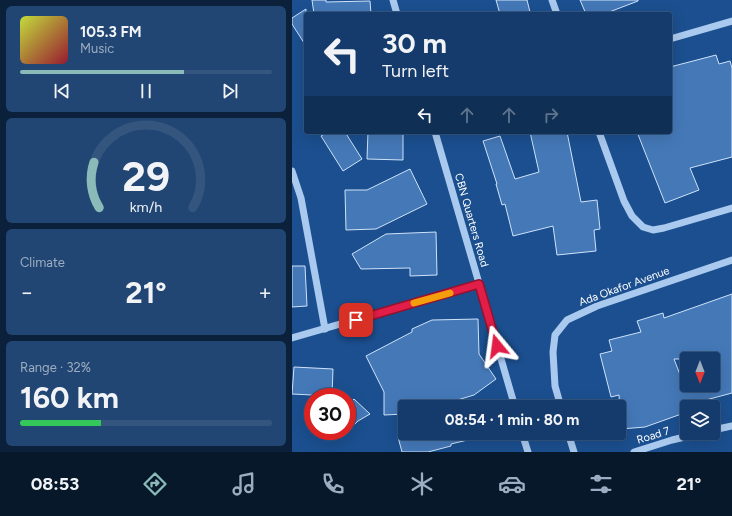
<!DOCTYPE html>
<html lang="en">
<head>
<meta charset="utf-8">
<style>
  :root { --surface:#143b6b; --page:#214673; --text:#f1f3f6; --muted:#9dadc1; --line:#33557e; --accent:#8bbbb9 }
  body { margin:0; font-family:Figtree,sans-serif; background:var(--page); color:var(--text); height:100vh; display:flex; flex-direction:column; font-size:15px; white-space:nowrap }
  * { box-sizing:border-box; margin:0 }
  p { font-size:13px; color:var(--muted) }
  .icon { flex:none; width:22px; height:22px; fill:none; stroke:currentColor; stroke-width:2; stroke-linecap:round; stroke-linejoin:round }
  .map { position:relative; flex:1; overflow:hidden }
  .drawer { display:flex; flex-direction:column; gap:6px; padding:6px; background:#0b203b; width:292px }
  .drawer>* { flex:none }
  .hud { position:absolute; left:12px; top:12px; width:368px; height:122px; border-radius:4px; box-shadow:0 4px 16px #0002,0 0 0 1px var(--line); background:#143b6b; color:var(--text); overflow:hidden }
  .needle { width:26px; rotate:180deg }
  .buttons { position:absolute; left:388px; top:352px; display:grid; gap:8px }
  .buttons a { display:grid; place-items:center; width:40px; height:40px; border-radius:4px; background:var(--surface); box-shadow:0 4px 16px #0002,0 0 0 1px var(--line); font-size:20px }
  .speed { position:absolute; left:12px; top:388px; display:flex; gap:8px; font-size:20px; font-weight:700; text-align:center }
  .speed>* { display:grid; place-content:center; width:52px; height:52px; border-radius:50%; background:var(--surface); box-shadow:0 4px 16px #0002,0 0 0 1px var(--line); line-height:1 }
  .speed .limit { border:6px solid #d22; background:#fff; color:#111 }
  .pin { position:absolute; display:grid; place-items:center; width:34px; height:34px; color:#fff; margin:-17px; border-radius:8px; box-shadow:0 2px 6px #0006 }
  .me { position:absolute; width:44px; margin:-22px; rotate:344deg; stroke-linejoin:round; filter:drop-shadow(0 0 3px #0008) }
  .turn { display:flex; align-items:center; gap:14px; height:84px; padding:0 12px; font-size:18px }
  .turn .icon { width:52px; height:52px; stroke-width:2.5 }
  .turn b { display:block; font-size:28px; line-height:34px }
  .lanes { display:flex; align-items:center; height:38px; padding:0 12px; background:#0003; justify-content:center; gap:20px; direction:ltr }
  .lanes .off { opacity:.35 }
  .big { font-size:30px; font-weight:700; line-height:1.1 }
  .drawer .tile { flex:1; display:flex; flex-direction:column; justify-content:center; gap:6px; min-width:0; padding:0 14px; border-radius:6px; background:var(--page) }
  .drawer .dial { align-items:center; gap:0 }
  .dial svg { height:104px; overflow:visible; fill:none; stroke:var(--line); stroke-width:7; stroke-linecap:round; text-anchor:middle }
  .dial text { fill:var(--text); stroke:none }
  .song { display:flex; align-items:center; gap:12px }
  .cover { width:48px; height:48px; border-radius:6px; background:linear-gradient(135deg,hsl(70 70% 55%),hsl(350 70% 35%)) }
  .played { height:4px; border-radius:2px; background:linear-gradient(90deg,var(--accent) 65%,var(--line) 65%) }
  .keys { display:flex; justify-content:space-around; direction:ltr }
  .heat { display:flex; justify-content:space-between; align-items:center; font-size:22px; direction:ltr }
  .charge { height:6px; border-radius:3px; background:linear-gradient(90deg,#34c759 32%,var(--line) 0) }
  .trip { position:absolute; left:106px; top:400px; width:228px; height:40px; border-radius:4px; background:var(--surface); box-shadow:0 4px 16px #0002,0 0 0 1px var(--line); font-weight:700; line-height:40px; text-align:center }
  .tabs { display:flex; height:64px; justify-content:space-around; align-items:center; background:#08182b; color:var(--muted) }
  .tabs .icon { width:28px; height:28px }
  .tabs .current { color:var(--accent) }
  .tabs b { font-size:18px; color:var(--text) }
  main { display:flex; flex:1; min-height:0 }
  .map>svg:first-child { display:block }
  .building { fill:#4478b7; stroke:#cfe3fa; fill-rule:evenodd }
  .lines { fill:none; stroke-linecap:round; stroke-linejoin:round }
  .minor { stroke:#a9c9ee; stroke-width:7 }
  .route-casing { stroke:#92132f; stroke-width:10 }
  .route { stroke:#e11d48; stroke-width:7 }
  .slow { stroke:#f59e0b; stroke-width:7 }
  .labels { text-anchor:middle; stroke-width:4; stroke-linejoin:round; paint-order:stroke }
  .street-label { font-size:11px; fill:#fff; stroke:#1b4f8f }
</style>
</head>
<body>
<main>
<section class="drawer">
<div class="tile">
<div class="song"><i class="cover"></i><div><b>105.3 FM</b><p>Music</p></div></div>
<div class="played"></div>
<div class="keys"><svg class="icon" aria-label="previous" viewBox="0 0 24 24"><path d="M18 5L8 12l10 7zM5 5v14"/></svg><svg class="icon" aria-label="pause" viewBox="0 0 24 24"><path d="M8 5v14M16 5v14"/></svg><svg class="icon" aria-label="next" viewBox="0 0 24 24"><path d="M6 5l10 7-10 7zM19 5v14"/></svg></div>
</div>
<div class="tile dial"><svg viewBox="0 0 100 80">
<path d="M14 69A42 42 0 1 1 86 69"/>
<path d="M14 69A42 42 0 0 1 10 34" stroke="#8bbbb9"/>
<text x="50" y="56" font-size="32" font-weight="700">29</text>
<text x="50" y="72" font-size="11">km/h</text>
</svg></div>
<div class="tile"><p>Climate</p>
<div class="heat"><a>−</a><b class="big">21°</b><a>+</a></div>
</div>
<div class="tile"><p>Range · 32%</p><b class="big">160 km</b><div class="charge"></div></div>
</section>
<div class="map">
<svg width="440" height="452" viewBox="0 0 440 452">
  <rect width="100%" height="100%" fill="#1b4f8f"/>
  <g class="building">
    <polygon points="20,0 34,0 34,2 78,1 79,14 22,14"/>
    <polygon points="204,0 235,0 238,12 231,14 208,14"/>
    <polygon points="288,0 346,0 346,1 312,14 294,14"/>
    <polygon points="14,9 14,46 0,24 0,18"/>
    <polygon points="424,55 427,64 438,61 440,68 440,157 398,168 407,190 373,203 345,132 378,132 378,67"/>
    <polygon points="36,132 53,132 70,159 51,171 29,136"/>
    <polygon points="76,132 111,132 111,160 75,159"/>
    <polygon points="238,132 275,132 289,202 305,200 308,229 302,230 304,251 265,255 261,226 221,236 213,204 210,205 204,184 205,184 191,141 208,136 223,179 247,172"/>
    <polygon points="118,169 135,204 84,229 54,230 53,190 75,190"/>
    <polygon points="144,232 145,275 118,276 118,268 69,269 60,254 94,234"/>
    <polygon points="0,266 13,266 15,306 0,307"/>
    <path d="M440,294v99l-41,11 1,3h-5v5l-42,15 -24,2 -2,-34 -8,2 -11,-43 12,-3 -3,-11 32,-8 -4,-11 26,-8 1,5zM382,359h39v26h-29z"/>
    <polygon points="186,319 187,354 204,379 182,395 142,407 113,407 113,414 92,415 92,392 74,356 120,332 120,329 140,320"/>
    <polygon points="2,367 41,369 40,396 0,394"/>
    <polygon points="62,399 78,414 66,421 62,425 61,424 55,427 55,406"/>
    <polygon points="119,433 183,433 184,438 159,444 159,446 136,452 110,452 106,437"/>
  </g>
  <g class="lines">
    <g class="minor">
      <polyline points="101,0 105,14"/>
      <polyline points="260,0 265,14"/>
      <polyline points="378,39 440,21"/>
      <polyline points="143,132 223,407"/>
      <polyline points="307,132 332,201 340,216 351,227 361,230 372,228 440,208"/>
      <polyline points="0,171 9,198 33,329"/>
      <polyline points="0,338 187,284"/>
      <polyline points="269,407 263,386 261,352 263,335 275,320 305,306 440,260"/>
      <polyline points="421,430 440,426"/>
      <polyline points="230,433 236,452"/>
      <polyline points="276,433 282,452"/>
      <polyline points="342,452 380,440 410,433"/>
    </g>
  </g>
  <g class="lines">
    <defs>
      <polyline id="route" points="64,320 187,284 205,346"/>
    </defs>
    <use href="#route" class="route-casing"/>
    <use href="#route" class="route"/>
    <polyline class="slow" points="122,303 158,293"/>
  </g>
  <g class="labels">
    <g class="street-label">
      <text transform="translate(180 220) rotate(74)" y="4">CBN Quarters Road</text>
      <text transform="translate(332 286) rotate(-20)" y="4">Ada Okafor Avenue</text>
      <text transform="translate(361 435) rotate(-17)" y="4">Road 7</text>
    </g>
  </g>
</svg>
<div class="buttons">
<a><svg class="needle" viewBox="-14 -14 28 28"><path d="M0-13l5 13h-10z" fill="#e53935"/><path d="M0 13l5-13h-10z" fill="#9dadc1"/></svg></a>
<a><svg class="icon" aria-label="layers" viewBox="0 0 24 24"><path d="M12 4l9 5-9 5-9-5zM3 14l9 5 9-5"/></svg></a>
</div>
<div class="speed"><div class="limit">30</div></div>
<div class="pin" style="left:64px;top:320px;background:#d93025"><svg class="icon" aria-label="arrive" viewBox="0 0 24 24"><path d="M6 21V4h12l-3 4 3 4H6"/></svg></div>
<svg class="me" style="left:205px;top:346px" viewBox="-20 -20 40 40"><path d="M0-17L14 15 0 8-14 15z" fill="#e11d48" stroke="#fff" stroke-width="4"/></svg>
<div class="trip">08:54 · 1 min · 80 m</div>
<div class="hud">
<div class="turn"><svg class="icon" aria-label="left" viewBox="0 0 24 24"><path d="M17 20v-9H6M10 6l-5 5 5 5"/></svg><div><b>30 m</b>Turn left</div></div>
<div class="lanes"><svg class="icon" aria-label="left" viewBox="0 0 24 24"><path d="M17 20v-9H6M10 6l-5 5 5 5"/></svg><svg class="icon off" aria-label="ahead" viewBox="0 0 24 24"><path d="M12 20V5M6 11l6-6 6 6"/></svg><svg class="icon off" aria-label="ahead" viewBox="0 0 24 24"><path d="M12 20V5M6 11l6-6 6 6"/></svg><svg class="icon off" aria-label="right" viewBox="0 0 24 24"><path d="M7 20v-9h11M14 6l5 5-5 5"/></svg></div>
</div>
</div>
</main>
<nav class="tabs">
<b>08:53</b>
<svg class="icon current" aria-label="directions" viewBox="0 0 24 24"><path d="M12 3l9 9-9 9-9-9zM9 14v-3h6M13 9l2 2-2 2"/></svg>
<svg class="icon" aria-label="music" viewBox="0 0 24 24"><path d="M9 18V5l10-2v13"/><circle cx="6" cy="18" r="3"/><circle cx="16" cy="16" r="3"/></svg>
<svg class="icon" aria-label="phone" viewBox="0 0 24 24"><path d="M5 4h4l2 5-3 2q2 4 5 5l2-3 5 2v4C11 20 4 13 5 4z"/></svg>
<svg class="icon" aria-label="climate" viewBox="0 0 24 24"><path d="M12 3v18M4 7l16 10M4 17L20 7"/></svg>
<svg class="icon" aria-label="car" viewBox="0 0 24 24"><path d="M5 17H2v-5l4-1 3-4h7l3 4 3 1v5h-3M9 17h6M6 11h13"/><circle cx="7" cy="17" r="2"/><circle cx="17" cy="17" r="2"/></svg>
<svg class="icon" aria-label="filters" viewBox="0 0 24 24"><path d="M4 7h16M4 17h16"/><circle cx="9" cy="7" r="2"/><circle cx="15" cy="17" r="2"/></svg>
<b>21°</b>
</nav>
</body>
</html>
